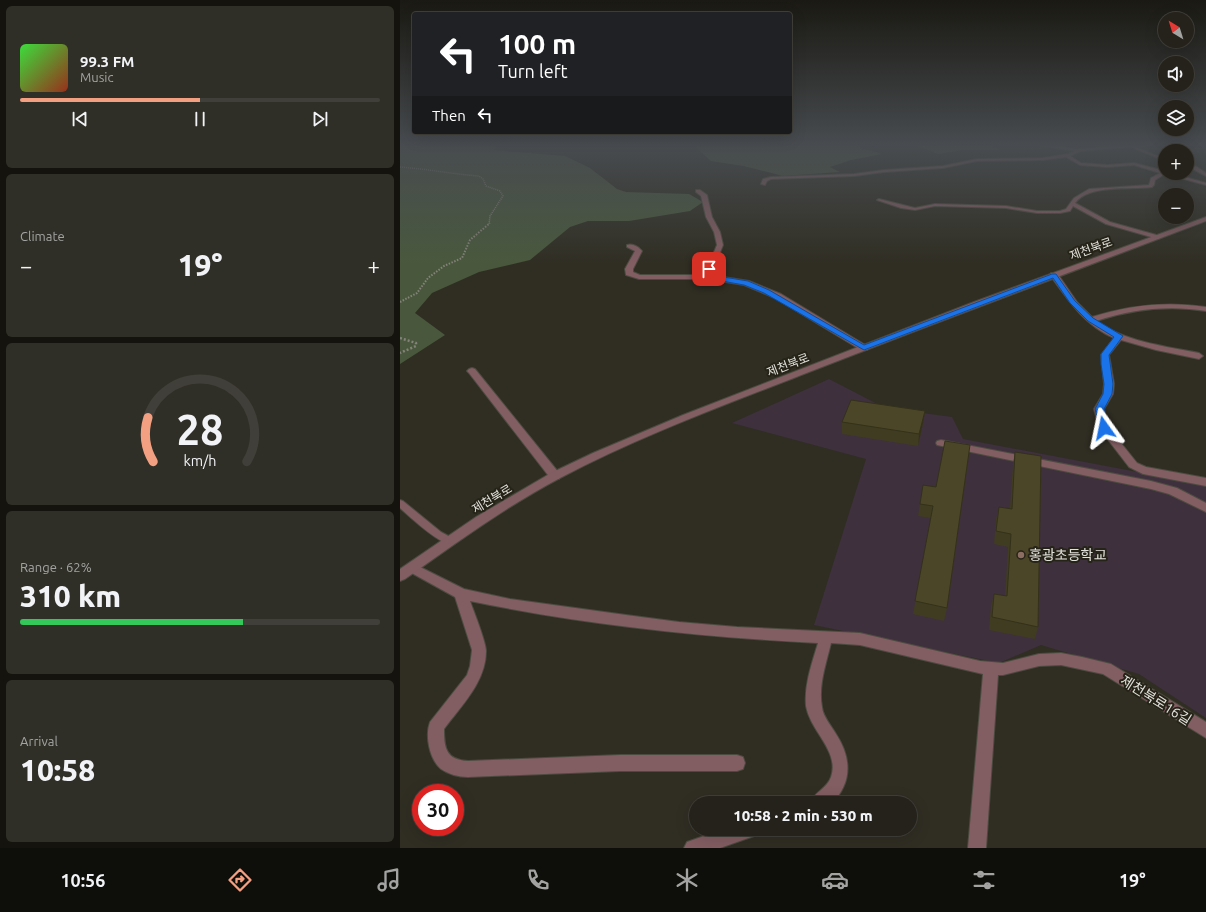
<!DOCTYPE html>
<html lang="en">
<head>
<meta charset="utf-8">
<style>
  :root { --surface:#24221a; --page:#302f27; --text:#f1f3f6; --muted:#a3a4a2; --line:#413f39; --accent:#f3a082 }
  body { margin:0; font-family:Ubuntu,"Noto Sans KR",sans-serif; background:var(--page); color:var(--text); height:100vh; display:flex; flex-direction:column; font-size:15px; white-space:nowrap }
  * { box-sizing:border-box; margin:0 }
  p { font-size:13px; color:var(--muted) }
  .icon { flex:none; width:22px; height:22px; fill:none; stroke:currentColor; stroke-width:2; stroke-linecap:round; stroke-linejoin:round }
  .map { position:relative; flex:1; overflow:hidden }
  .side { display:flex; flex-direction:column; gap:6px; padding:6px; background:#14130e; width:400px }
  .side>* { flex:none }
  .top-card { position:absolute; left:12px; top:12px; width:380px; height:122px; border-radius:4px; box-shadow:0 4px 16px #0002,0 0 0 1px var(--line); background:#202124; color:#fff; overflow:hidden }
  .needle { width:26px; rotate:322deg }
  .fabs { position:absolute; left:758px; top:12px; display:grid; gap:8px }
  .fabs a { display:grid; place-items:center; width:36px; height:36px; border-radius:50%; background:var(--surface); box-shadow:0 4px 16px #0002,0 0 0 1px var(--line); font-size:20px }
  .speed { position:absolute; left:12px; top:784px; display:flex; gap:8px; font-size:20px; font-weight:700; text-align:center }
  .speed>* { display:grid; place-content:center; width:52px; height:52px; border-radius:50%; background:var(--surface); box-shadow:0 4px 16px #0002,0 0 0 1px var(--line); line-height:1 }
  .speed .limit { border:6px solid #d22; background:#fff; color:#111 }
  .pin { position:absolute; display:grid; place-items:center; width:34px; height:34px; color:#fff; margin:-17px; border-radius:8px; box-shadow:0 2px 6px #0006 }
  .me { position:absolute; width:44px; margin:-22px; rotate:348deg; stroke-linejoin:round; filter:drop-shadow(0 0 3px #0008) }
  .turn { display:flex; align-items:center; gap:14px; height:84px; padding:0 20px; font-size:18px }
  .turn .icon { width:52px; height:52px; stroke-width:2.5 }
  .turn b { display:block; font-size:28px; line-height:34px }
  .then { display:flex; align-items:center; height:38px; padding:0 20px; background:#0003; gap:8px; font-size:15px }
  .big { font-size:30px; font-weight:800; line-height:1.1 }
  .side .widget { flex:1; display:flex; flex-direction:column; justify-content:center; gap:6px; min-width:0; padding:0 14px; border-radius:6px; background:var(--page) }
  .side .dial { align-items:center; gap:0 }
  .dial svg { height:104px; overflow:visible; fill:none; stroke:var(--line); stroke-width:7; stroke-linecap:round; text-anchor:middle }
  .dial text { fill:var(--text); stroke:none }
  .song { display:flex; align-items:center; gap:12px }
  .cover { width:48px; height:48px; border-radius:6px; background:linear-gradient(135deg,hsl(120 70% 55%),hsl(10 70% 35%)) }
  .played { height:4px; border-radius:2px; background:linear-gradient(90deg,var(--accent) 50%,var(--line) 50%) }
  .keys { display:flex; justify-content:space-around; direction:ltr }
  .heat { display:flex; justify-content:space-between; align-items:center; font-size:22px; direction:ltr }
  .charge { height:6px; border-radius:3px; background:linear-gradient(90deg,#34c759 62%,var(--line) 0) }
  .trip { position:absolute; left:289px; top:796px; width:228px; height:40px; border-radius:20px; background:var(--surface); box-shadow:0 4px 16px #0002,0 0 0 1px var(--line); font-weight:800; line-height:40px; text-align:center }
  .dock { display:flex; height:64px; justify-content:space-around; align-items:center; background:#0e0e0a; color:var(--muted) }
  .dock .icon { width:28px; height:28px }
  .dock .selected { color:var(--accent) }
  .dock b { font-size:18px; color:var(--text) }
  main { display:flex; flex:1; min-height:0 }
  .map>svg:first-child { display:block }
  .education { fill:#3e303d }
  .forest { fill:#49583d }
  .lines { fill:none; stroke-linecap:round; stroke-linejoin:round }
  .service-casing { stroke:#4c4b40; stroke-width:2 }
  .minor-casing { stroke:#4c4b40; stroke-width:2 }
  .tertiary-casing { stroke:#4c4b40; stroke-width:2 }
  .path-far2 { stroke:#848379; stroke-width:1.5; stroke-dasharray:1 1; stroke-linecap:butt }
  .path-far1 { stroke:#848379; stroke-width:2; stroke-dasharray:1.5 1.5; stroke-linecap:butt }
  .path { stroke:#848379; stroke-width:2.5; stroke-dasharray:2 2; stroke-linecap:butt }
  .service { fill:#825d62; fill-rule:evenodd }
  .minor { fill:#825d62; fill-rule:evenodd }
  .tertiary { fill:#825d62; fill-rule:evenodd }
  .wall { fill:#403c22 }
  .shaded-wall { fill:#34311b }
  .building { fill:#4b4627; stroke:#34311b }
  .route { fill:#1a73e8; stroke:#114b97 }
  .education-dot { fill:#8d6e63; stroke:#262419; stroke-width:1.5 }
  .labels { text-anchor:middle; stroke-width:4; stroke-linejoin:round; paint-order:stroke }
  .street-label { font-size:12px; fill:#e2e1da; stroke:#262419 }
  .near-poi-label { font-size:14px; fill:#e2e1da; stroke:#262419; text-anchor:start }
  .near-street-label { font-size:14px; fill:#e2e1da; stroke:#262419 }
</style>
</head>
<body>
<main>
<section class="side">
<div class="widget">
<div class="song"><i class="cover"></i><div><b>99.3 FM</b><p>Music</p></div></div>
<div class="played"></div>
<div class="keys"><svg class="icon" aria-label="previous" viewBox="0 0 24 24"><path d="M18 5L8 12l10 7zM5 5v14"/></svg><svg class="icon" aria-label="pause" viewBox="0 0 24 24"><path d="M8 5v14M16 5v14"/></svg><svg class="icon" aria-label="next" viewBox="0 0 24 24"><path d="M6 5l10 7-10 7zM19 5v14"/></svg></div>
</div>
<div class="widget"><p>Climate</p>
<div class="heat"><a>−</a><b class="big">19°</b><a>+</a></div>
</div>
<div class="widget dial"><svg viewBox="0 0 100 80">
<path d="M14 69A42 42 0 1 1 86 69"/>
<path d="M14 69A42 42 0 0 1 10 35" stroke="#f3a082"/>
<text x="50" y="56" font-size="32" font-weight="700">28</text>
<text x="50" y="72" font-size="11">km/h</text>
</svg></div>
<div class="widget"><p>Range · 62%</p><b class="big">310 km</b><div class="charge"></div></div>
<div class="widget"><p>Arrival</p><b class="big">10:58</b></div>
</section>
<div class="map">
<svg width="806" height="848" viewBox="0 0 806 848">
  <rect width="100%" height="100%" fill="#302e23"/>
  <polygon class="education" points="429,379 485,408 552,417 563,439 806,485 806,718 739,674 641,645 599,663 414,625 466,459 332,423"/>
  <g class="forest">
    <polygon points="0,145 97,145 94,150 165,156 190,168 217,189 226,192 289,194 303,202 290,211 229,221 188,221 170,227 130,260 79,272 32,293 15,313 45,335 0,364"/>
    <polygon points="293,145 461,145 459,147 482,154 451,160 430,167 440,172 383,176 344,166 311,161"/>
    <polygon points="515,145 592,145 599,150 562,150 538,154"/>
  </g>
  <g class="lines">
    <defs>
      <g id="service">
        <path d="M637,145h11l30,4 54,-4h18l-14,2 29,12v2l-34,-14 -50,4 -11,5 11,7 26,2 27,-2 31,8v2h6l35,10v2l-41,-11 -10,6 -1,5 -2,2c-22,3 -63,-3 -77,16l35,19 50,14 1,1 -3,2 -52,-15 -33,-18 -3,5 -10,2h-23l-31,-5 -71,-2 -20,4 -14,-2 -24,-8 2,-1 36,9 20,-4 71,2 31,5h23l6,-2 8,-11 15,-9 60,-4 2,-7 9,-5 -26,-8 -27,2 -27,-2 -14,-8 -23,3 -66,1 -34,7 -59,4 -30,4 -83,3 -4,2 -2,4 -4,-1 2,-5 8,-2 83,-3 30,-4 59,-4 34,-7 66,-1 25,-4 7,-3z"/>
        <polygon points="787,163 797,167 806,173 806,176 787,166"/>
        <path d="M0,500l3,1 38,31 11,6 2,3 -2,3c-10,3 -43,-28 -52,-36z"/>
      </g>
      <g id="minor">
        <path d="M296,190h4l7,5 5,22 8,15 3,13 -12,30 38,6 32,13 86,52 1,2 -1,2h-6l-86,-52 -31,-13 -37,-6h-68l-13,-4 -1,-6 10,-18 -8,-4v-2c5,-2 12,2 15,6l-9,18v3l7,3h64l13,-30 -3,-13 -8,-15 -5,-21 -5,-4z"/>
        <path d="M651,273h6l20,29 15,15c38,-12 74,-16 114,-10v4c-38,-6 -73,-2 -110,10 30,21 68,25 103,32l4,3 -4,3 -43,-9 -35,-10 -12,15 5,29 -1,10 -9,15 5,19 28,35 9,4 60,11v8l-63,-12 -14,-7 -30,-39 -5,-19 9,-15 1,-10 -3,-29 13,-17c-29,-12 -46,-38 -64,-63z"/>
        <polygon points="72,368 75,369 159,473 160,476 159,479 151,479 69,373 67,371 69,369"/>
        <polygon points="541,440 751,481 777,488 806,503 806,512 769,494 751,489 537,445 536,443 537,441"/>
        <path d="M12,563l52,26 46,10 116,16 53,7 58,5 123,6 120,28 23,2 36,-9 22,-1 21,4 29,7 95,58v16l-103,-64 -42,-9 -22,1 -36,9h-5l-12,173h-18l15,-174 -123,-29 -29,-2c-5,21 -13,43 -9,64 1,10 9,18 14,27 15,23 17,48 -4,69h-22c4,-11 17,-14 21,-26 9,-26 -21,-46 -25,-71 -2,-21 6,-43 12,-63 -117,-6 -233,-18 -348,-42 4,11 16,41 16,50 0,31 -25,55 -42,78 0,19 2,31 24,32l152,-6h117l6,2 2,6 -2,6 -6,2h-117l-152,6c-9,0 -20,-3 -27,-8 -12,-10 -16,-34 -11,-47l37,-47 3,-9 2,-16 -17,-53 -47,-26 -2,-3 2,-3z"/>
        <polygon points="324,829 360,829 357,835 320,848 284,848 287,842"/>
      </g>
      <path id="tertiary" d="M806,217v4c-133,50 -265,100 -397,151 -84,33 -170,64 -249,106 -55,29 -105,66 -155,101l-5,2v-12l76,-52 75,-44 42,-20 90,-38 291,-113z"/>
    </defs>
    <use href="#service" class="service-casing"/>
    <use href="#minor" class="minor-casing"/>
    <use href="#tertiary" class="tertiary-casing"/>
    <path class="path-far2" d="M0,167c27,2 52,7 79,9l4,3 3,7 14,5 3,5 -13,20 -1,8"/>
    <polyline class="path-far1" points="0,302 17,293 28,278 44,266 62,258 70,240 90,223"/>
    <polyline class="path" points="0,338 16,343 16,346 0,353"/>
    <use href="#service" class="service"/>
    <use href="#minor" class="minor"/>
    <use href="#tertiary" class="tertiary"/>
  </g>
  <g class="wall">
    <polygon points="525,411 523,423 518,446 442,434 442,422"/>
    <polygon points="615,452 638,627 635,639 589,630 591,606 594,594 605,596 608,547 594,544 596,519 599,507 610,508 613,464"/>
    <polygon points="536,487 547,608 544,621 513,614 531,518 518,516 520,504"/>
  </g>
  <polygon class="shaded-wall" points="525,411 523,423 518,446 519,434"/>
  <g class="building">
    <polygon points="451,400 525,411 519,434 442,422"/>
    <polygon points="545,441 570,445 547,608 515,601 533,506 520,504 523,485 536,487"/>
    <polygon points="615,452 641,456 638,627 592,617 594,594 607,596 611,534 596,531 599,507 612,509"/>
  </g>
  <linearGradient id="sky" x2="0" y2="1"><stop stop-color="#1a1913"/><stop offset="0.55" stop-color="#484c50"/><stop offset="1" stop-color="#484c50" stop-opacity="0"/></linearGradient>
  <rect width="806" height="264" fill="url(#sky)"/>
  <polygon class="route" points="309,267 312,269 311,275 348,281 369,290 464,345 652,274 656,274 675,301 693,318 723,336 709,355 713,384 712,394 704,409 709,428 707,430 701,430 695,409 703,394 704,384 701,364 701,354 714,337 688,321 670,303 653,278 464,350 364,293 344,285 305,278 306,269"/>
  <circle class="education-dot" cx="621" cy="555" r="4"/>
  <g class="labels">
    <g class="street-label">
      <text transform="translate(691 249) rotate(-20)" y="4">제천북로</text>
      <text transform="translate(388 365) rotate(-21)" y="4">제천북로</text>
      <text transform="translate(92 499) rotate(-31)" y="4">제천북로</text>
    </g>
    <g class="near-poi-label">
      <text x="629" y="560">홍광초등학교</text>
    </g>
    <g class="near-street-label">
      <text transform="translate(756 700) rotate(32)" y="5">제천북로16길</text>
    </g>
  </g>
</svg>
<div class="fabs">
<a><svg class="needle" viewBox="-14 -14 28 28"><path d="M0-13l5 13h-10z" fill="#e53935"/><path d="M0 13l5-13h-10z" fill="#a3a4a2"/></svg></a>
<a><svg class="icon" aria-label="sound" viewBox="0 0 24 24"><path d="M4 9h4l5-4v14l-5-4H4zM17 9q2 3 0 6"/></svg></a>
<a><svg class="icon" aria-label="layers" viewBox="0 0 24 24"><path d="M12 4l9 5-9 5-9-5zM3 14l9 5 9-5"/></svg></a>
<a>+</a>
<a>−</a>
</div>
<div class="speed"><div class="limit">30</div></div>
<div class="pin" style="left:309px;top:269px;background:#d93025"><svg class="icon" aria-label="arrive" viewBox="0 0 24 24"><path d="M6 21V4h12l-3 4 3 4H6"/></svg></div>
<svg class="me" style="left:704px;top:428px" viewBox="-20 -20 40 40"><path d="M0-17L14 15 0 8-14 15z" fill="#1a73e8" stroke="#fff" stroke-width="4"/></svg>
<div class="trip">10:58 · 2 min · 530 m</div>
<div class="top-card">
<div class="turn"><svg class="icon" aria-label="left" viewBox="0 0 24 24"><path d="M17 20v-9H6M10 6l-5 5 5 5"/></svg><div><b>100 m</b>Turn left</div></div>
<div class="then">Then<svg class="icon" aria-label="left" viewBox="0 0 24 24"><path d="M17 20v-9H6M10 6l-5 5 5 5"/></svg></div>
</div>
</div>
</main>
<nav class="dock">
<b>10:56</b>
<svg class="icon selected" aria-label="directions" viewBox="0 0 24 24"><path d="M12 3l9 9-9 9-9-9zM9 14v-3h6M13 9l2 2-2 2"/></svg>
<svg class="icon" aria-label="music" viewBox="0 0 24 24"><path d="M9 18V5l10-2v13"/><circle cx="6" cy="18" r="3"/><circle cx="16" cy="16" r="3"/></svg>
<svg class="icon" aria-label="phone" viewBox="0 0 24 24"><path d="M5 4h4l2 5-3 2q2 4 5 5l2-3 5 2v4C11 20 4 13 5 4z"/></svg>
<svg class="icon" aria-label="climate" viewBox="0 0 24 24"><path d="M12 3v18M4 7l16 10M4 17L20 7"/></svg>
<svg class="icon" aria-label="car" viewBox="0 0 24 24"><path d="M5 17H2v-5l4-1 3-4h7l3 4 3 1v5h-3M9 17h6M6 11h13"/><circle cx="7" cy="17" r="2"/><circle cx="17" cy="17" r="2"/></svg>
<svg class="icon" aria-label="filters" viewBox="0 0 24 24"><path d="M4 7h16M4 17h16"/><circle cx="9" cy="7" r="2"/><circle cx="15" cy="17" r="2"/></svg>
<b>19°</b>
</nav>
</body>
</html>
